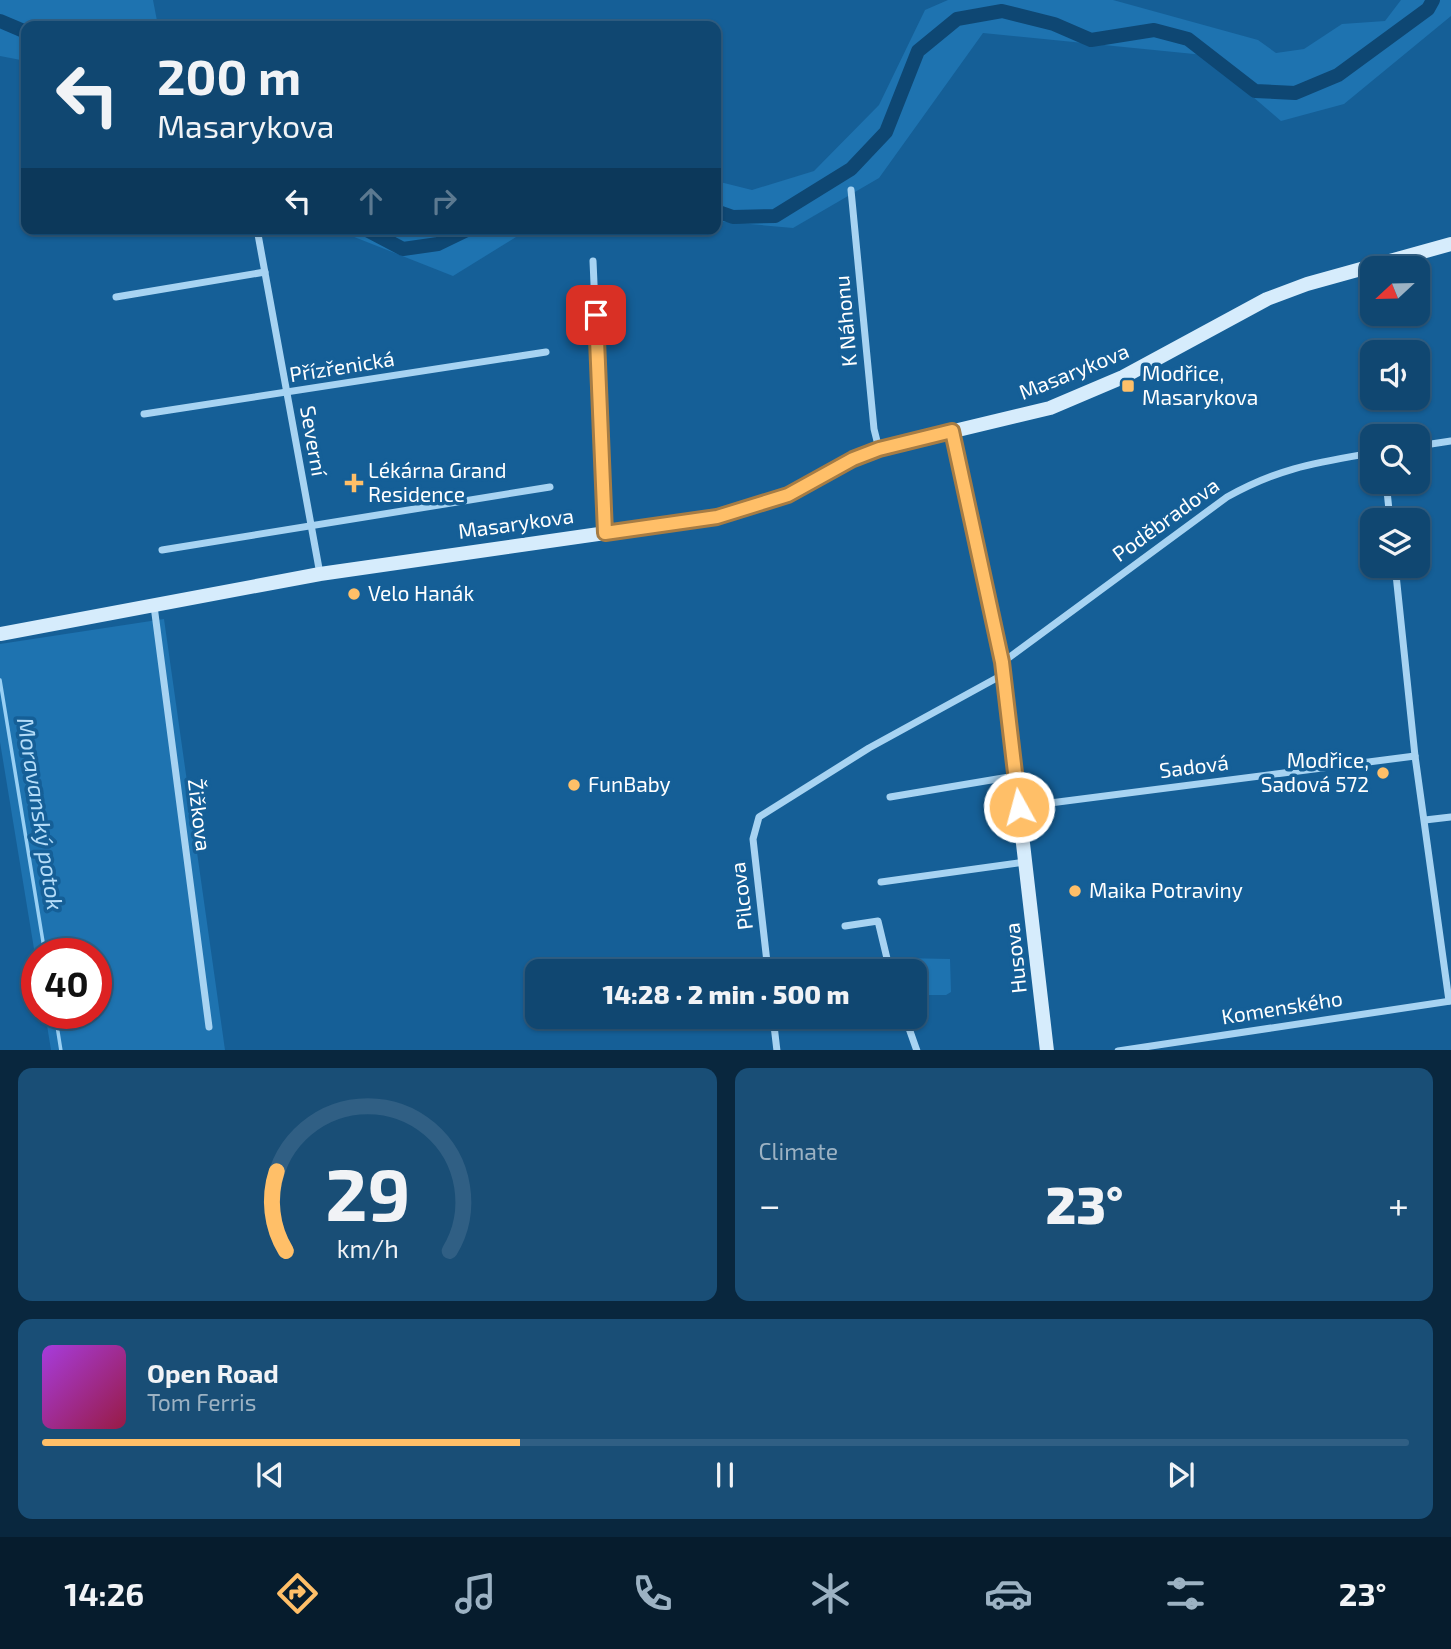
<!DOCTYPE html>
<html lang="en">
<head>
<meta charset="utf-8">
<style>
  :root { --surface:#104771; --page:#194e76; --text:#f1f3f6; --muted:#9cb2c3; --line:#305f84; --accent:#ffbf68 }
  body { margin:0; font-family:"Exo 2",sans-serif; background:var(--page); color:var(--text); height:100vh; display:flex; flex-direction:column; font-size:26px; white-space:nowrap }
  * { box-sizing:border-box; margin:0 }
  p { font-size:23px; color:var(--muted) }
  .icon { flex:none; width:38px; height:38px; fill:none; stroke:currentColor; stroke-width:2; stroke-linecap:round; stroke-linejoin:round }
  .map { position:relative; height:1050px; overflow:hidden }
  .side { display:flex; flex-direction:column; gap:18px; padding:18px; background:#09273e; flex:1 }
  .side>* { flex:none }
  .hud { position:absolute; left:21px; top:21px; width:700px; height:214px; border-radius:14px; box-shadow:0 2px 5px #0004,0 0 0 2px var(--line); background:#104771; color:var(--text); overflow:hidden }
  .needle { width:46px; rotate:248deg }
  .controls { position:absolute; left:1360px; top:256px; display:grid; gap:14px }
  .controls a { display:grid; place-items:center; width:70px; height:70px; border-radius:14px; background:var(--surface); box-shadow:0 2px 5px #0004,0 0 0 2px var(--line); font-size:35px }
  .speed { position:absolute; left:21px; top:938px; display:flex; gap:14px; font-size:35px; font-weight:700; text-align:center }
  .speed>* { display:grid; place-content:center; width:91px; height:91px; border-radius:50%; background:var(--surface); box-shadow:0 2px 5px #0004,0 0 0 2px var(--line); line-height:1 }
  .speed .limit { border:10px solid #d22; background:#fff; color:#111 }
  .pin { position:absolute; display:grid; place-items:center; width:60px; height:60px; color:#fff; margin:-30px; border-radius:14px; box-shadow:0 4px 10px #0006 }
  .me { position:absolute; width:77px; margin:-38px; rotate:353deg; stroke-linejoin:round; filter:drop-shadow(0 0 5px #0008) }
  .turn { display:flex; align-items:center; gap:24px; height:147px; padding:0 21px; font-size:32px }
  .turn .icon { width:91px; height:91px; stroke-width:2.5 }
  .turn b { display:block; font-size:49px; line-height:60px }
  .lanes { display:flex; align-items:center; height:66px; padding:0 21px; background:#0003; justify-content:center; gap:35px; direction:ltr }
  .lanes .off { opacity:.35 }
  .big { font-size:52px; font-weight:800; line-height:1.1 }
  .side .tile { flex:1; display:flex; flex-direction:column; justify-content:center; gap:10px; min-width:0; padding:0 24px; border-radius:14px; background:var(--page) }
  .side .dial { align-items:center; gap:0 }
  .dial svg { height:182px; overflow:visible; fill:none; stroke:var(--line); stroke-width:7; stroke-linecap:round; text-anchor:middle }
  .dial text { fill:var(--text); stroke:none }
  .song { display:flex; align-items:center; gap:21px }
  .cover { width:84px; height:84px; border-radius:10px; background:linear-gradient(135deg,hsl(280 70% 55%),hsl(340 70% 35%)) }
  .played { height:7px; border-radius:4px; background:linear-gradient(90deg,var(--accent) 35%,var(--line) 35%) }
  .keys { display:flex; justify-content:space-around; direction:ltr }
  .heat { display:flex; justify-content:space-between; align-items:center; font-size:38px; direction:ltr }
  .side .tiles { flex:1; display:grid; gap:18px; grid-template-columns:1fr 1fr }
  .tile:last-child { grid-column:span 2 }
  .trip { position:absolute; left:525px; top:959px; width:402px; height:70px; border-radius:14px; background:var(--surface); box-shadow:0 2px 5px #0004,0 0 0 2px var(--line); font-weight:800; line-height:70px; text-align:center }
  .dock { display:flex; height:112px; justify-content:space-around; align-items:center; background:#061c2d; color:var(--muted) }
  .dock .icon { width:49px; height:49px }
  .dock .active { color:var(--accent) }
  .dock b { font-size:32px; color:var(--text) }
  .map>svg:first-child { display:block }
  .green { fill:#1e73b0 }
  .lines { fill:none; stroke-linecap:round; stroke-linejoin:round }
  .stream { stroke:#99d0f4; stroke-width:3.5 }
  .canal { stroke:#0e4773; stroke-width:14 }
  .street { stroke:#a7d3f2; stroke-width:7 }
  .secondary { stroke:#d6ecfc; stroke-width:14 }
  .route-casing { stroke:#a67c44; stroke-width:18 }
  .route { stroke:#ffbf68; stroke-width:12 }
  .poi-dot { fill:#ffbf68; stroke:#155f97; stroke-width:2.5 }
  .labels { text-anchor:middle; stroke-width:7; stroke-linejoin:round; paint-order:stroke }
  .street-label { font-size:21px; fill:#fff; stroke:#155f97 }
  .poi-label { font-size:21px; fill:#fff; stroke:#155f97; text-anchor:start }
  .water-label { font-size:23px; font-style:italic; fill:#b4dcf8; stroke:#155f97 }
</style>
</head>
<body>
<div class="map">
<svg width="1451" height="1051" viewBox="0 0 1451 1051">
  <rect width="100%" height="100%" fill="#155f97"/>
  <g class="green">
    <polygon points="0,0 153,0 158,26 26,26 26,61 0,56"/>
    <polygon points="948,0 1113,0 1258,40 1276,53 1304,49 1342,24 1385,21 1401,0 1451,0 1451,16 1344,104 1281,121 1204,55 983,33 879,178 793,228 716,221 716,181 752,190 814,171 879,105 925,10"/>
    <polygon points="334,229 529,229 453,276"/>
    <polygon points="164,619 225,1050 51,1050 45,1013 96,1013 96,954 37,954 37,967 0,742 0,644"/>
    <polygon points="901,958 950,959 951,992 946,995 915,995 915,971 902,971"/>
  </g>
  <g class="lines">
    <g class="stream">
      <polyline points="0,680 45,954"/>
      <polyline points="55,1013 61,1051"/>
    </g>
    <g class="canal">
      <polyline points="0,21 26,32"/>
      <polyline points="716,211 733,217 775,216 851,169 886,132 918,51 957,19 1002,11 1054,24 1091,40 1154,30 1188,39 1255,91 1295,93 1338,75 1428,9 1433,0"/>
      <polyline points="365,229 403,249 438,244 469,229"/>
    </g>
    <g class="street">
      <polyline points="851,190 874,429 879,449"/>
      <polyline points="257,229 320,574"/>
      <polyline points="593,261 605,532"/>
      <polyline points="116,297 265,272"/>
      <polyline points="144,414 546,352"/>
      <polyline points="1418,446 1451,441"/>
      <polyline points="1386,481 1390,520"/>
      <polyline points="162,550 550,487"/>
      <polyline points="1395,565 1415,756 1449,1001"/>
      <polyline points="154,606 209,1027"/>
      <path d="M1003,662l224,-165c52,-29 87,-34 145,-44"/>
      <polyline points="890,797 1015,776"/>
      <polyline points="1019,807 1415,756"/>
      <polyline points="1425,820 1451,817"/>
      <polyline points="881,882 1025,862"/>
      <polyline points="845,926 878,921 890,971"/>
      <polyline points="768,971 753,839 759,817 869,748 1004,674"/>
      <polyline points="773,1017 777,1051"/>
      <polyline points="905,1017 917,1051"/>
      <polyline points="1118,1051 1451,1001"/>
    </g>
    <g class="secondary">
      <polyline points="952,431 1002,662 1047,1051"/>
      <polyline points="0,634 320,574 717,517 788,495 853,459 879,449 1050,408 1123,377 1267,299 1307,284 1451,244"/>
    </g>
  </g>
  <g class="lines">
    <defs>
      <polyline id="route" points="596,315 605,533 717,517 788,495 853,459 879,449 952,431 1002,662 1019,807"/>
    </defs>
    <use href="#route" class="route-casing"/>
    <use href="#route" class="route"/>
  </g>
  <g class="poi-dot">
    <rect x="1121" y="379" width="14" height="14" rx="3.5"/>
    <path d="M350.5 472.5h7v7h7v7h-7v7h-7v-7h-7v-7h7z"/>
    <circle cx="354" cy="594" r="7"/>
    <circle cx="1383" cy="773" r="7"/>
    <circle cx="574" cy="785" r="7"/>
    <circle cx="1075" cy="891" r="7"/>
  </g>
  <g class="labels">
    <g class="street-label">
      <text transform="translate(846 321) rotate(-95)" y="7">K Náhonu</text>
      <text transform="translate(342 367) rotate(-9)" y="7">Přízřenická</text>
      <text transform="translate(1074 372) rotate(-22)" y="7">Masarykova</text>
      <text transform="translate(313 441) rotate(80)" y="7">Severní</text>
      <text transform="translate(1166 520) rotate(-36)" y="7">Poděbradova</text>
      <text transform="translate(516 524) rotate(-8)" y="7">Masarykova</text>
      <text transform="translate(1194 767) rotate(-7)" y="7">Sadová</text>
      <text transform="translate(199 815) rotate(83)" y="7">Žižkova</text>
      <text transform="translate(742 896) rotate(-97)" y="7">Pilcova</text>
      <text transform="translate(1016 958) rotate(-96)" y="7">Husova</text>
      <text transform="translate(1282 1008) rotate(-9)" y="7">Komenského</text>
    </g>
    <g class="poi-label">
      <text x="1142" y="381">Modřice,<tspan x="1142" dy="24">Masarykova</tspan></text>
      <text x="368" y="478">Lékárna Grand<tspan x="368" dy="24">Residence</tspan></text>
      <text x="368" y="601">Velo Hanák</text>
      <text x="1369" y="768" text-anchor="end">Modřice,<tspan x="1369" dy="24">Sadová 572</tspan></text>
      <text x="588" y="792">FunBaby</text>
      <text x="1089" y="898">Maika Potraviny</text>
    </g>
    <g class="water-label">
      <text transform="translate(40 814) rotate(81)" y="8">Moravanský potok</text>
    </g>
  </g>
</svg>
<div class="controls">
<a><svg class="needle" viewBox="-14 -14 28 28"><path d="M0-13l5 13h-10z" fill="#e53935"/><path d="M0 13l5-13h-10z" fill="#9cb2c3"/></svg></a>
<a><svg class="icon" aria-label="sound" viewBox="0 0 24 24"><path d="M4 9h4l5-4v14l-5-4H4zM17 9q2 3 0 6"/></svg></a>
<a><svg class="icon" aria-label="search" viewBox="0 0 24 24"><circle cx="10" cy="10" r="6"/><path d="M15 15l6 6"/></svg></a>
<a><svg class="icon" aria-label="layers" viewBox="0 0 24 24"><path d="M12 4l9 5-9 5-9-5zM3 14l9 5 9-5"/></svg></a>
</div>
<div class="speed"><div class="limit">40</div></div>
<div class="pin" style="left:596px;top:315px;background:#d93025"><svg class="icon" aria-label="arrive" viewBox="0 0 24 24"><path d="M6 21V4h12l-3 4 3 4H6"/></svg></div>
<svg class="me" style="left:1019px;top:807px" viewBox="-20 -20 40 40"><circle r="17" fill="#ffbf68" stroke="#fff" stroke-width="3"/><path d="M0-11L8 9 0 5-8 9z" fill="#fff"/></svg>
<div class="trip">14:28 · 2 min · 500 m</div>
<div class="hud">
<div class="turn"><svg class="icon" aria-label="left" viewBox="0 0 24 24"><path d="M17 20v-9H6M10 6l-5 5 5 5"/></svg><div><b>200 m</b>Masarykova</div></div>
<div class="lanes"><svg class="icon" aria-label="left" viewBox="0 0 24 24"><path d="M17 20v-9H6M10 6l-5 5 5 5"/></svg><svg class="icon off" aria-label="ahead" viewBox="0 0 24 24"><path d="M12 20V5M6 11l6-6 6 6"/></svg><svg class="icon off" aria-label="right" viewBox="0 0 24 24"><path d="M7 20v-9h11M14 6l5 5-5 5"/></svg></div>
</div>
</div>
<section class="side">
<div class="tiles">
<div class="tile dial"><svg viewBox="0 0 100 80">
<path d="M14 69A42 42 0 1 1 86 69"/>
<path d="M14 69A42 42 0 0 1 10 34" stroke="#ffbf68"/>
<text x="50" y="56" font-size="32" font-weight="700">29</text>
<text x="50" y="72" font-size="11">km/h</text>
</svg></div>
<div class="tile"><p>Climate</p>
<div class="heat"><a>−</a><b class="big">23°</b><a>+</a></div>
</div>
<div class="tile">
<div class="song"><i class="cover"></i><div><b>Open Road</b><p>Tom Ferris</p></div></div>
<div class="played"></div>
<div class="keys"><svg class="icon" aria-label="previous" viewBox="0 0 24 24"><path d="M18 5L8 12l10 7zM5 5v14"/></svg><svg class="icon" aria-label="pause" viewBox="0 0 24 24"><path d="M8 5v14M16 5v14"/></svg><svg class="icon" aria-label="next" viewBox="0 0 24 24"><path d="M6 5l10 7-10 7zM19 5v14"/></svg></div>
</div>
</div>
</section>
<nav class="dock">
<b>14:26</b>
<svg class="icon active" aria-label="directions" viewBox="0 0 24 24"><path d="M12 3l9 9-9 9-9-9zM9 14v-3h6M13 9l2 2-2 2"/></svg>
<svg class="icon" aria-label="music" viewBox="0 0 24 24"><path d="M9 18V5l10-2v13"/><circle cx="6" cy="18" r="3"/><circle cx="16" cy="16" r="3"/></svg>
<svg class="icon" aria-label="phone" viewBox="0 0 24 24"><path d="M5 4h4l2 5-3 2q2 4 5 5l2-3 5 2v4C11 20 4 13 5 4z"/></svg>
<svg class="icon" aria-label="climate" viewBox="0 0 24 24"><path d="M12 3v18M4 7l16 10M4 17L20 7"/></svg>
<svg class="icon" aria-label="car" viewBox="0 0 24 24"><path d="M5 17H2v-5l4-1 3-4h7l3 4 3 1v5h-3M9 17h6M6 11h13"/><circle cx="7" cy="17" r="2"/><circle cx="17" cy="17" r="2"/></svg>
<svg class="icon" aria-label="filters" viewBox="0 0 24 24"><path d="M4 7h16M4 17h16"/><circle cx="9" cy="7" r="2"/><circle cx="15" cy="17" r="2"/></svg>
<b>23°</b>
</nav>
</body>
</html>
